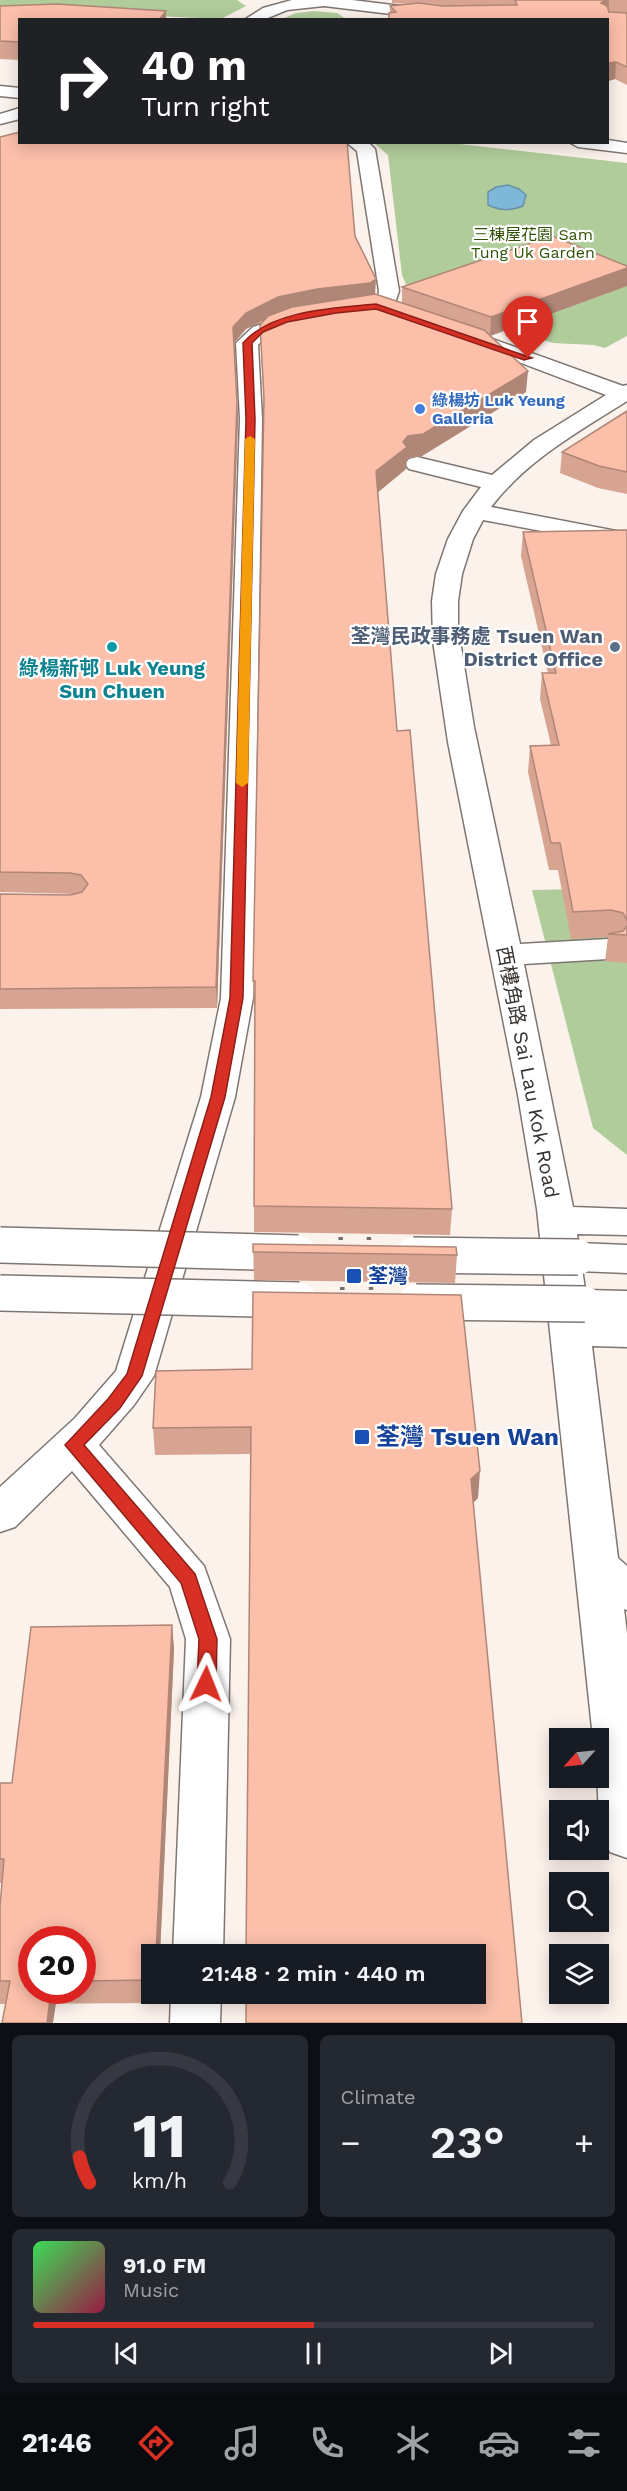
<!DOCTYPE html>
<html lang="en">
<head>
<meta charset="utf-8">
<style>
  :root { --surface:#171b24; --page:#242831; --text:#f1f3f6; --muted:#9ea1a6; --line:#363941; --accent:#d93025 }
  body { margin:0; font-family:"Work Sans","Noto Sans TC",sans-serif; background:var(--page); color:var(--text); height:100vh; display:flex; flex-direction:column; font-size:22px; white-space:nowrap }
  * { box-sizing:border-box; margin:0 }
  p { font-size:20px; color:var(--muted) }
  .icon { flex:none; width:33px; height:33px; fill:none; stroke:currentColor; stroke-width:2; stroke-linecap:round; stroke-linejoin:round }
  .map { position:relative; height:2023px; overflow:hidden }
  .sheet { display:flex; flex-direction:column; gap:12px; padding:12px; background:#0d0f14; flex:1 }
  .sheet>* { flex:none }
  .guide { position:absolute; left:18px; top:18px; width:591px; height:126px; border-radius:0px; box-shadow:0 3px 15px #0003; background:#202124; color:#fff; overflow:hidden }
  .needle { width:39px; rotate:243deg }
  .controls { position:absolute; left:549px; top:1728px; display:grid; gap:12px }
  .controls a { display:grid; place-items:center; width:60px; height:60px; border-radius:0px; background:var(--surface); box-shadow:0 3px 15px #0003; font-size:30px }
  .speed { position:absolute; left:18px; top:1926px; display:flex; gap:12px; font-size:30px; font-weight:700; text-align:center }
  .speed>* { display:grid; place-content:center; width:78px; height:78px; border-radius:50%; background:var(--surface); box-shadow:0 3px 15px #0003; line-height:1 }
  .speed .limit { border:9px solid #d22; background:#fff; color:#111 }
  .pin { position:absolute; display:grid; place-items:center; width:51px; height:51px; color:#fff; margin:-62px -26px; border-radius:50% 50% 50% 0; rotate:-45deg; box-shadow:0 0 6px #0007 }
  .pin .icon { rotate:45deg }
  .me { position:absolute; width:66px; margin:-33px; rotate:2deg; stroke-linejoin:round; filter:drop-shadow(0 0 4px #0008) }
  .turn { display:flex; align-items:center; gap:21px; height:126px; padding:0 24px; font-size:27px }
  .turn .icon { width:78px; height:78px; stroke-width:2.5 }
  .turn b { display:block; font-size:42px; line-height:51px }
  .big { font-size:45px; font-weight:600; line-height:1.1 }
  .sheet .tile { flex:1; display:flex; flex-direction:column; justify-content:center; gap:9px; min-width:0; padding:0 21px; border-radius:9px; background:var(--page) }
  .sheet .dial { align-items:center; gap:0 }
  .dial svg { height:156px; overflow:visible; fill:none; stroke:var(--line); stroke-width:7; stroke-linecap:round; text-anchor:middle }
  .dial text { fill:var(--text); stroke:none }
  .song { display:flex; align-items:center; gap:18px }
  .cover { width:72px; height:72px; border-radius:9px; background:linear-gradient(135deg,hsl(130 70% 55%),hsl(340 70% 35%)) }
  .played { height:6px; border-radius:3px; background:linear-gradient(90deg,var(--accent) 50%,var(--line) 50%) }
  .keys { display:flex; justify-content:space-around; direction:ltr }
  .heat { display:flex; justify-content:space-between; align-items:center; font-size:33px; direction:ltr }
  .sheet .tiles { flex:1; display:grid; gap:12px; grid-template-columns:1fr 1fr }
  .tile:last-child { grid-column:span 2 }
  .trip { position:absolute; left:141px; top:1944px; width:345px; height:60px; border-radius:0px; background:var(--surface); box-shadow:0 3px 15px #0003; font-weight:600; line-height:60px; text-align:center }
  .menu { display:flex; height:96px; justify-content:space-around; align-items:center; background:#090b0e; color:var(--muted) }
  .menu .icon { width:42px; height:42px }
  .menu .on { color:var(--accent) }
  .menu b { font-size:27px; color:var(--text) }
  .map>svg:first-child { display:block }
  .green { fill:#b1cc9b }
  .water { fill:#7eb8d8; stroke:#6990a6; stroke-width:1.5 }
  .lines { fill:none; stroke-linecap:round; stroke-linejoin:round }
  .minor-casing { stroke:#7f7671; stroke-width:3 }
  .major-casing { stroke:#7f7671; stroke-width:3 }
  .minor { fill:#fff; fill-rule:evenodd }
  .major { fill:#fff; fill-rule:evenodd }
  .rail { stroke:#756f6b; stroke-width:4.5; stroke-dasharray:3 7; stroke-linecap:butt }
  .major-bridge-casing { stroke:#7f7671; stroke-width:38; stroke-linecap:butt }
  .major-bridge { stroke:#fff; stroke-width:35 }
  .wall { fill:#d8a492; fill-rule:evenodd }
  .shaded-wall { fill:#b08677 }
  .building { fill:#fbbfaa; stroke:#b08677; stroke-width:1.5 }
  .route { fill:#d93025; stroke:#8d1f18; stroke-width:1.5 }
  .slow { fill:#f59e0b }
  .shop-dot { fill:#3f7fe0; stroke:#fff; stroke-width:2 }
  .culture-dot { fill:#0f9aa8; stroke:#fff; stroke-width:2 }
  .service-dot { fill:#5c6f8a; stroke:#fff; stroke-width:2 }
  .transit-dot { fill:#1a4fb4; stroke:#fff; stroke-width:2 }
  .labels { text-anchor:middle; stroke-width:4.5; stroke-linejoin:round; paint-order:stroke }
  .far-park-label { font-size:16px; fill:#315206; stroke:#fff }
  .far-shop-label { font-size:16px; font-weight:bold; fill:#366cbe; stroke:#fff; text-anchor:start }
  .service-label { font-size:20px; font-weight:bold; fill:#4e5e75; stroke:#fff; text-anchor:end }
  .culture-label { font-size:20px; font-weight:bold; fill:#0d838f; stroke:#fff }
  .street-label { font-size:20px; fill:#383431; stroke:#fff }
  .transit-label { font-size:20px; font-weight:bold; fill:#164399; stroke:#fff; text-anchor:start }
  .near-transit-label { font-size:24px; font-weight:bold; fill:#164399; stroke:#fff; text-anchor:start }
</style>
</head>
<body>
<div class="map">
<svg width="627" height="2023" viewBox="0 0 627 2023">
  <rect width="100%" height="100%" fill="#fcf2ec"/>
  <g class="green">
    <polygon points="0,0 237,0 246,6 221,19 0,9"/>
    <polygon points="314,11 337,13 346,19 282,19 296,13"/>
    <polygon points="374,143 451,143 627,163 627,336 605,348 593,345 553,343 445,311 407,287 402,275 388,155"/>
    <polygon points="627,888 627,1155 593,1128 532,890"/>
  </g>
  <path class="water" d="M508,185l11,4 7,6 -3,11c-14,5 -22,5 -35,-1v-13l8,-5z"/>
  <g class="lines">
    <defs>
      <g id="minor">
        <polygon points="20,108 20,119 0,124 0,114"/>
        <polygon points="346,142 368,142 375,149 399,291 395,303 383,310 376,312 369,310 366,306 378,296 379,291 357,151"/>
        <polygon points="301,310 308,312 311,316 308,320 267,335 258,345 262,419 253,998 235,1097 154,1376 134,1405 99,1445 204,1566 230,1639 223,1954 173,1954 186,1639 170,1587 72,1471 15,1527 0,1532 0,1487 75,1418 116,1371 201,1097 221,998 240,419 236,343 253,327"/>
        <path d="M462,328l161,58 4,-1v16c-49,31 -100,59 -136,106l136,26v14l-144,-27 -10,19 -11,35 -4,27v27l16,99 46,217 88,-5 11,3 5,7 -5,7 -11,3 -84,5 49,243 54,2v26l-50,-1 12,83h38v30l-35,-1 26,212 9,8v44l-3,-1 3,24v225l-17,-6c-16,-36 -12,-76 -12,-114h-5l-56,-529 -19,-114 -70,-353 -15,-101 -1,-40 4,-27 12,-35 15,-28 18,-24 -72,-18 -4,-5 4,-5 8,-2 75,18 42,-35 72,-45 -151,-57 -4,-4 4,-4z"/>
        <polygon points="171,1994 221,1994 220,2023 170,2023"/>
      </g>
      <g id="major">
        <polygon points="292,0 352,0 417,8 507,15 514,20 441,20 324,6 287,10 263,20 244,20 263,8"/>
        <polygon points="0,86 20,88 20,98 0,96"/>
        <polygon points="608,140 627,143 627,153 578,147 569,142 608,142"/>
        <polygon points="578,1243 627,1245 627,1273 578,1271 565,1267 559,1257 565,1247"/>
        <polygon points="585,1290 627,1291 627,1319 585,1318 572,1314 566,1304 572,1294"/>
      </g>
    </defs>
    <use href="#minor" class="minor-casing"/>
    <use href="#major" class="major-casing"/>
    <use href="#minor" class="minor"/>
    <use href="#major" class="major"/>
    <g class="rail">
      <polyline points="340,1217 343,1310"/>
      <polyline points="368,1217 372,1310"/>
    </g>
    <defs>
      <g id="major-bridge">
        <polyline points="0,1245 298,1253"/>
        <polyline points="413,1255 578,1257"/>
        <polyline points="0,1293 299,1300"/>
        <polyline points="416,1302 585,1304"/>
      </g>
    </defs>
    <use href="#major-bridge" class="major-bridge-casing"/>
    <use href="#major-bridge" class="major-bridge"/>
  </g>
  <g class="wall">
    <polygon points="392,0 627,0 627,85 615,79 608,81 608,20 390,13 390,6 407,4 392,3"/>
    <polygon points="0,6 166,11 166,20 20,20 20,60 0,59"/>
    <polygon points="0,137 355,236 375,294 402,303 402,287 627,266 627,286 490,336 489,335 526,392 422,456 407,458 406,469 378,492 397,731 452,1209 450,1235 254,1232 254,1206 255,1007 254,1007 253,981 264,409 260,325 265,320 246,329 234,343 238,419 217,1008 0,1009 0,894 70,895 76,894 0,892"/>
    <polygon points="627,411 627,494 598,488 560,473 562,452"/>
    <polygon points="627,530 627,963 605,961 608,937 571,939 558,870 549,870 528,772 530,746 551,745 540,699 542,673 548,673 521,556 523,532"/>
    <polygon points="253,1244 457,1255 455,1283 254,1280"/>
    <polygon points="156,1371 478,1498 474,1502 251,1454 155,1455 153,1428"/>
    <path d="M172,1625l2,24 -14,305h-8v40h6l-1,9 -157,1v-98l2,-23h-2v-100h12zM82,1940v50h-50z"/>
  </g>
  <g class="shaded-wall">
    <polygon points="606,0 609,0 608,15 601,3"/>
    <polygon points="166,11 166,20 159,20"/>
    <polygon points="616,62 615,79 608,81 608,63"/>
    <polygon points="627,268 627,286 490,336 491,317"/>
    <polygon points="376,279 375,295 279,313 246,329 234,343 233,327 246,313 278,297 317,289"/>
    <polygon points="528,371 526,392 422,456 407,458 406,469 376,494 376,471 403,442 408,436"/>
    <polygon points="237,402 238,419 217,1008 216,987"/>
    <polygon points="480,1471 478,1498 470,1506 471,1479"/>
    <polygon points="172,1625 174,1649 160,1954 156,1954"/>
    <polygon points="51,1990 54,1990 56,2003 53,2023 47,2023"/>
  </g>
  <g class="building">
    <polygon points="514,0 606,0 601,3 607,6 609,12 627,13 627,67 616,62 608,63 608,20 389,20 389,13 396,12 390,6 419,3 442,6 517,5 516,2"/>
    <polygon points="57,4 166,11 159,20 20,20 20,42 0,41 0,6"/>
    <polygon points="20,132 20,142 347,142 355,236 376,279 370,283 317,289 278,297 246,313 233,327 237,402 216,987 0,989 0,894 70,895 82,892 88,884 81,875 70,873 0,872 0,137"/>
    <polygon points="552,236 627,266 627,268 491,317 402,287"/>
    <polygon points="375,294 484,330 528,371 423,434 408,436 403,442 407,447 376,471 397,731 410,730 452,1209 254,1206 255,981 253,981 264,398 260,325 268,316 292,307"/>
    <polygon points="627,411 627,472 599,466 562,452"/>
    <polygon points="627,530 627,920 623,913 611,910 573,912 560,843 551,843 530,746 559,745 542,673 556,673 523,532"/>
    <polygon points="627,926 627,935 608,934 623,931"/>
    <polygon points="253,1244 456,1247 457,1255 253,1252"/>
    <polygon points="253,1292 461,1295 480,1471 471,1479 522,2023 246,2023 246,1994 476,1994 476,1954 246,1954 251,1427 153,1428 156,1371 252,1369"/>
    <polygon points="172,1625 156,1954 152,1954 152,1980 82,1981 82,1940 32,1940 32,1990 51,1990 47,2023 2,2023 10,1981 0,1981 0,1906 4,1859 0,1859 0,1783 12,1783 31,1627"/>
  </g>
  <path class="route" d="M376,304l156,54 -8,2 -148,-51 -40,4 -49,9 -24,10 -11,11 3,76 -12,579 -18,99 -83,279 -22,32 -36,37 111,129 22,65 -1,45 -3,6 -7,2 -6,-2 -3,-6 2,-45 -18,-56 -116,-138 43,-46 19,-25 84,-277 19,-99 16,-579 -3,-76c28,-33 92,-35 133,-39z"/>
  <polygon class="slow" points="250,436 255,439 248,783 242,787 236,783 245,439"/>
  <circle class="shop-dot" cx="420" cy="409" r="6"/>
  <circle class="culture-dot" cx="112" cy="647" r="6"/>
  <circle class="service-dot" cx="615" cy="647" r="6"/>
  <g class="transit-dot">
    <rect x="346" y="1268" width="16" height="16" rx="3"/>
    <rect x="354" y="1429" width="16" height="16" rx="3"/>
  </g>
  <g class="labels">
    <g class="far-park-label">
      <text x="533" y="240">三棟屋花園 Sam<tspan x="533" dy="18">Tung Uk Garden</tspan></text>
    </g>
    <g class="far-shop-label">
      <text x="432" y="406">綠楊坊 Luk Yeung<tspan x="432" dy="18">Galleria</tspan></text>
    </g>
    <g class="service-label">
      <text x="603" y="643">荃灣民政事務處 Tsuen Wan<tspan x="603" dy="23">District Office</tspan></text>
    </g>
    <g class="culture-label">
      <text x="112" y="675">綠楊新邨 Luk Yeung<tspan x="112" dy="23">Sun Chuen</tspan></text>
    </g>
    <g class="street-label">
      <text transform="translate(528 1072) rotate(79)" y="7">西樓角路 Sai Lau Kok Road</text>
    </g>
    <g class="transit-label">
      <text x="368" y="1283">荃灣</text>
    </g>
    <g class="near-transit-label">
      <text x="376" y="1445">荃灣 Tsuen Wan</text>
    </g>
  </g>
</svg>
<div class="controls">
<a><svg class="needle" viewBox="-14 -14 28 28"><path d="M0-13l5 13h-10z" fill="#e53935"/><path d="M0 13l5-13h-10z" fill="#9ea1a6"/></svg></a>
<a><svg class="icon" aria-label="sound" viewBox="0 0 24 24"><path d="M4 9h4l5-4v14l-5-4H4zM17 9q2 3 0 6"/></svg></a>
<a><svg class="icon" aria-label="search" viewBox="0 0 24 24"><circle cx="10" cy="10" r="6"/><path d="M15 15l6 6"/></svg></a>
<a><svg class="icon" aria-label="layers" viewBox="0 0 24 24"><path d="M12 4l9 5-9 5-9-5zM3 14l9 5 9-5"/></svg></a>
</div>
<div class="speed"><div class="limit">20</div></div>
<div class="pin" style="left:528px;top:358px;background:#d93025"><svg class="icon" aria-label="arrive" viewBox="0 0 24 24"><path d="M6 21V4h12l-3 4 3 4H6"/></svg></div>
<svg class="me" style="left:206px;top:1684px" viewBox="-20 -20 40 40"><path d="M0-17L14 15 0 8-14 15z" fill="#d93025" stroke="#fff" stroke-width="4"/></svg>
<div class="trip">21:48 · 2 min · 440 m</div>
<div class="guide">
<div class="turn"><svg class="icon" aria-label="right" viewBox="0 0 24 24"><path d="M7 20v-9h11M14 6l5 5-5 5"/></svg><div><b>40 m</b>Turn right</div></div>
</div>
</div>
<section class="sheet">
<div class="tiles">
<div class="tile dial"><svg viewBox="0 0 100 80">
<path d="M14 69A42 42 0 1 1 86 69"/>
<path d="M14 69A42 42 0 0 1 9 56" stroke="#d93025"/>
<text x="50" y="56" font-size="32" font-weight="700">11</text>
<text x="50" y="72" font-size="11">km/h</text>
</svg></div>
<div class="tile"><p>Climate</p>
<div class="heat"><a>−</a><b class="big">23°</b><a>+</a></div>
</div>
<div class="tile">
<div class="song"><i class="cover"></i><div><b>91.0 FM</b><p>Music</p></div></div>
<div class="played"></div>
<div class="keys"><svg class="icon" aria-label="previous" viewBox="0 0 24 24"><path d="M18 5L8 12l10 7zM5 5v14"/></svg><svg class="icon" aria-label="pause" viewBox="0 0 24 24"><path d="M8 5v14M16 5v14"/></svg><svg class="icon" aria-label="next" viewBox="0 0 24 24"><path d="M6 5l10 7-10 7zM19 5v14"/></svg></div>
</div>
</div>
</section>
<nav class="menu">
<b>21:46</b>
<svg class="icon on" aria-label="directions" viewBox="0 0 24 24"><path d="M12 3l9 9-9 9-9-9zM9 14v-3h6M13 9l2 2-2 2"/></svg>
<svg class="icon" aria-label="music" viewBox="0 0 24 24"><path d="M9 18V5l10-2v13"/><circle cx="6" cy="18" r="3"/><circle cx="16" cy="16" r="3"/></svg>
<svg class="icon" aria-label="phone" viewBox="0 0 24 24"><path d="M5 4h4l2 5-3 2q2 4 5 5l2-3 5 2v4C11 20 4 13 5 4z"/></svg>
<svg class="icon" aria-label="climate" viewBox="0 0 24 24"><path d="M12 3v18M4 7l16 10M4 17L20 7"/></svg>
<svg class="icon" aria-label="car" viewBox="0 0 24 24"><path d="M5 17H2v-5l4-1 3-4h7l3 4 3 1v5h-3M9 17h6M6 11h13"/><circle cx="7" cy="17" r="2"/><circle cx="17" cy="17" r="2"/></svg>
<svg class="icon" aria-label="filters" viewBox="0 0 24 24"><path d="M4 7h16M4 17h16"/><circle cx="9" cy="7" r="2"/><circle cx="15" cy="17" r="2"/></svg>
</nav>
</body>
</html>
